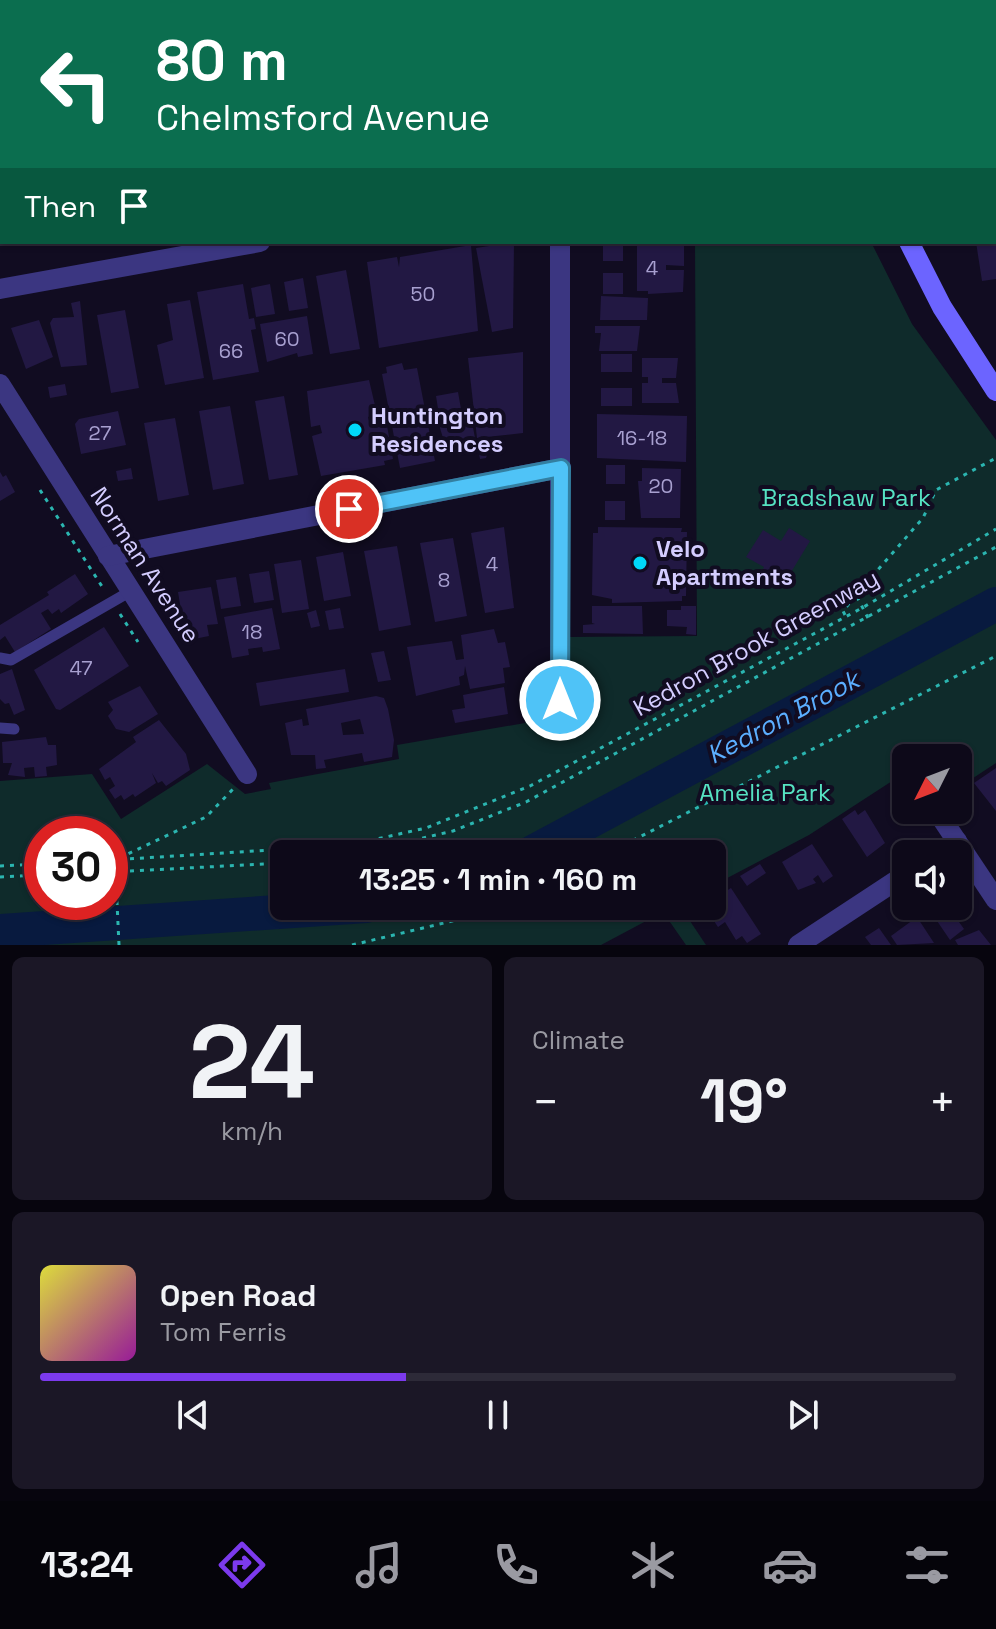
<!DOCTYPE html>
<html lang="en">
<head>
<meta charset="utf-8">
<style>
  :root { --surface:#0d0919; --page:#1b1726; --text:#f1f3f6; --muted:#9a9aa2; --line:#2d2a38; --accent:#7c3aed }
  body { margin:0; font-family:"Space Grotesk",sans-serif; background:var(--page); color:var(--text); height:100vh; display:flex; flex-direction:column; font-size:30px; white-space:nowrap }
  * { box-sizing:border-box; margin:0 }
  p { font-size:26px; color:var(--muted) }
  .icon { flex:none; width:44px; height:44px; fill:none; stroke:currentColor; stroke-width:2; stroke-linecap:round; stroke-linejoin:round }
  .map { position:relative; height:945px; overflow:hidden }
  .details { display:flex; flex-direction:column; gap:12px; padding:12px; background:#07050e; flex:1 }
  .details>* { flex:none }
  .banner { position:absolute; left:0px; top:0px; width:996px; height:244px; box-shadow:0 2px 6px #0004,0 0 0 2px var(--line); background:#0b6e4f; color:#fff; overflow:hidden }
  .needle { width:52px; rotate:228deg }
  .fabs { position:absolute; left:892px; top:744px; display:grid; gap:16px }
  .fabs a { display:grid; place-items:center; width:80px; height:80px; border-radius:12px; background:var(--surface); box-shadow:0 2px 6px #0004,0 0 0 2px var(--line); font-size:40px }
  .speed { position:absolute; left:24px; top:816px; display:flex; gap:16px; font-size:40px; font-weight:700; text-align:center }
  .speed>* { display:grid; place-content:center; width:104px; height:104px; border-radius:50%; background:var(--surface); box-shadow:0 2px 6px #0004,0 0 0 2px var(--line); line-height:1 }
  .speed .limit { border:12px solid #d22; background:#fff; color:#111 }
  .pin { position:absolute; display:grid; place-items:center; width:68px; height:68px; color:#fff; margin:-34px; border:4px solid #fff; border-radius:50%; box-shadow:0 2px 8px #0007 }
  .me { position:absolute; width:88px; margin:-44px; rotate:0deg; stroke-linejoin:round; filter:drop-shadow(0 0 6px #0008) }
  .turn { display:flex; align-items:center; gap:28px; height:168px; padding:0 24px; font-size:36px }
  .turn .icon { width:104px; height:104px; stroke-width:2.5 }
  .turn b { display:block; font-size:56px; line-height:68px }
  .then { display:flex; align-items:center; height:76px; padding:0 24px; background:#0003; gap:16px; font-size:30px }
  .big { font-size:60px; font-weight:800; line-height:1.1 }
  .details .widget { flex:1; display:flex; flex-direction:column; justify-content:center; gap:12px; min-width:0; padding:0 28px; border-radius:12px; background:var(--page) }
  .details .dial { align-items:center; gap:0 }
  .dial b { font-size:104px; line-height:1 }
  .song { display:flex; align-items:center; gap:24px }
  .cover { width:96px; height:96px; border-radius:12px; background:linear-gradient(135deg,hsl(60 70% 55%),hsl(300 70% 35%)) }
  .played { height:8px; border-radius:4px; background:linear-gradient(90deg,var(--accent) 40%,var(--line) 40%) }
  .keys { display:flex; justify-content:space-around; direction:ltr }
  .heat { display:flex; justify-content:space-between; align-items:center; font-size:44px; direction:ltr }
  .details .tiles { flex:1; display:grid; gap:12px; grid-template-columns:1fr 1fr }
  .widget:last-child { grid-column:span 2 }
  .trip { position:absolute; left:270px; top:840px; width:456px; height:80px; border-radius:12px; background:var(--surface); box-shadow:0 2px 6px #0004,0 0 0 2px var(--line); font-weight:800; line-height:80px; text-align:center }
  .tab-bar { display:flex; height:128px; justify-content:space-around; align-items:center; background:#05040a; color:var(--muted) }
  .tab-bar .icon { width:56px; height:56px }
  .tab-bar .selected { color:var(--accent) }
  .tab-bar b { font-size:36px; color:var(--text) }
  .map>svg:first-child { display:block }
  .green { fill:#0f2b2b; fill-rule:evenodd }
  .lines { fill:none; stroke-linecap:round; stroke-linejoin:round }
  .river { stroke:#081a3f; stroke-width:34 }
  .building { fill:#221843; fill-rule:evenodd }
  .highway-tunnel { stroke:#2e2942; stroke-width:24; stroke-dasharray:24 12; stroke-linecap:butt }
  .path { stroke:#2bb5b0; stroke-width:3; stroke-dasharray:4 6; stroke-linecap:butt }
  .lane { stroke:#3b3681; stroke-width:11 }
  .street { stroke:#3b3681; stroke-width:20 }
  .secondary { stroke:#6c64ff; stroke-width:20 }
  .highway { stroke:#ff489b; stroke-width:24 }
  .route-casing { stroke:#337fa1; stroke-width:20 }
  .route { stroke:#4fc3f7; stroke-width:14 }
  .poi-dot { fill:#00d8f8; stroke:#110c21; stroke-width:3 }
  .labels { text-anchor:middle; stroke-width:8; stroke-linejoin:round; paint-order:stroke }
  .number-label { font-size:20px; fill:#a8a0d0 }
  .poi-label { font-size:24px; font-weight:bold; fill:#d4cdff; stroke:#110c21; text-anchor:start }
  .park-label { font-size:24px; fill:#56e2c2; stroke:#110c21 }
  .street-label { font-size:24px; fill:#d4cdff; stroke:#110c21 }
  .water-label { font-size:26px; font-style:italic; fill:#5baeff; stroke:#110c21 }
</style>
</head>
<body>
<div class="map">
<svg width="996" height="945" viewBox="0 0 996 945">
  <rect width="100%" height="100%" fill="#110c21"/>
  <path class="green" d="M695,242h176l41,82 84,116v323l-38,25v-30h-52v14l-97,63 -97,51v-32h-428v52h396l26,39h-20l-23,-33 -62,33h-601v-164l92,-7 29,45 86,-55 38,30 26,-5 -2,-6 130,-24 -2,-14 128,-22 1,-11 41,-7 1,-68 129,-1zM42,834h68v68h-68z"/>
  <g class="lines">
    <g class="river">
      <polyline points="529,854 996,604"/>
      <polyline points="0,931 366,906"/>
    </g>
  </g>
  <g class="building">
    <polygon points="514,242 513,328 492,332 476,248"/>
    <rect x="603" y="242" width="20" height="19"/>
    <polygon points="673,242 684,244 684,266 666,265 666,270 684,270 683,292 648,294 648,291 637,291 637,244"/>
    <polygon points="976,242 996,242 996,279 982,281"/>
    <polygon points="471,245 478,331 379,348 367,262 397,257 399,267 400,257"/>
    <polygon points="346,270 360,349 330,354 316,276"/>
    <rect x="603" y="273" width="20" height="21"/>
    <polygon points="303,278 308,308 289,311 284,282"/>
    <polygon points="243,284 249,319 254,318 256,329 251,330 259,372 213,380 197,292"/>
    <polygon points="270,284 275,314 256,317 251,288"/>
    <polygon points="601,296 648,298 647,320 600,320"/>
    <polygon points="190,300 204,378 165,385 157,345 173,340 167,304"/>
    <polygon points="80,301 87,365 61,367 50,323 53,318 74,317 71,303"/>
    <polygon points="125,310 139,388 111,393 97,315"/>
    <polygon points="307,316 313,354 298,357 297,353 267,362 260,324"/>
    <polygon points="39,320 53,357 26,369 11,328"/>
    <polygon points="595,326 640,326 637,351 599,351 601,333 595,333"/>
    <polygon points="523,352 523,433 477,438 468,358"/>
    <rect x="601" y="354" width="31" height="18"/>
    <polygon points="642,358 678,358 676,378 662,378 662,383 676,383 679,403 642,403 642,383 648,383 648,377 642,377"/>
    <polygon points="402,363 404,370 417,368 435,461 400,468 382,374 387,373 386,367"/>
    <polygon points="369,380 377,414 368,417 370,424 386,420 393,459 384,461 385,465 321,476 312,436 322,433 320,425 311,427 307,391"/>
    <polygon points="65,384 67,395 50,398 48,387"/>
    <rect x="601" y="388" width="31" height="18"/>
    <polygon points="458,392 461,409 469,407 476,443 446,448 437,418 444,414 439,415 436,396"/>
    <polygon points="284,396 298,475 269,480 255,401"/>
    <polygon points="230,406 244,484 213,490 199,411"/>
    <polygon points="118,411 126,445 81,454 75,424 79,419"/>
    <polygon points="597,414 687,416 686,462 597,458"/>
    <polygon points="175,418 189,495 158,501 144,423"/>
    <polygon points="492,440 486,458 480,459 477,443"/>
    <rect x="606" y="465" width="19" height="19"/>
    <polygon points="131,468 133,479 118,481 116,471"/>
    <polygon points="642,468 681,469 680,518 641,518 638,481 642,481"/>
    <polygon points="0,472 3,477 6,475 15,492 0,501"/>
    <rect x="605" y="501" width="20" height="19"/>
    <polygon points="504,527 514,608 485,613 471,533"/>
    <polygon points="598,527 682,528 681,532 687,532 686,596 682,596 682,601 612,603 612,599 592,595 593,533 598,533"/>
    <polygon points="789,528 810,541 782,587 761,573 764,567 746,557 763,530 781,541"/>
    <polygon points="453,538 467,616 435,622 420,543"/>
    <polygon points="397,546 411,625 379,631 364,551"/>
    <polygon points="343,552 351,596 324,601 316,557"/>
    <polygon points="301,560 309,609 282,613 274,564"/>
    <polygon points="269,571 274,600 254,603 249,574"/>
    <polygon points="75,574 88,594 61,613 59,609 52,614 48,609 41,613 51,629 15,652 5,636 0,640 0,625 49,595 47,592"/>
    <polygon points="236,577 241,606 221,609 216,580"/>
    <polygon points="211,587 218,624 207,625 209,636 194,639 191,623 187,624 185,615 182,616 178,592"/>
    <polygon points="592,606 642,606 643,634 583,633 583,625 595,624 592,623"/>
    <polygon points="681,606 696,606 696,635 686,634 687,627 667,626 667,610 681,610"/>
    <polygon points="272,608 280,649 263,652 262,647 248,649 249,655 232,658 224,617"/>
    <polygon points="340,608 344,628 329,630 325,611"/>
    <polygon points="316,610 320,626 311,628 307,613"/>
    <polygon points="104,627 129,666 60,710 56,709 34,670"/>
    <polygon points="494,629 498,643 505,642 510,667 503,668 505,683 470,689 465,666 464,675 459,677 460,685 416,696 407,647 452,641 456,660 464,659 461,635"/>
    <polygon points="384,651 391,680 378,682 371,653"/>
    <polygon points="12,669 25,710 14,715 9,703 5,704 0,699 0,674"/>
    <polygon points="345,669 349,692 260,706 256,683"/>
    <polygon points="140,686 158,714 129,732 116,729 108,716 113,710 108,702"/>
    <polygon points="504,687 508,714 455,723 452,710 465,708 463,695"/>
    <path d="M376,696l8,2 4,11 6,31 -2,17 -28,5 -2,-9 -38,7 2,8 -10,1 -1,-14h-24l-6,-32 17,-4 1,7 6,-1 -3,-16zM360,719l4,15 -21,1 -2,-12z"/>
    <polygon points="159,720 186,754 190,770 166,786 162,781 158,783 152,773 156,783 135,797 133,794 124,800 121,795 115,799 109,790 115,786 110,777 105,780 99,769 136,742 133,737"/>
    <polygon points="46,737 48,745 56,745 57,765 46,767 47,776 35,777 34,767 24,768 25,777 8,775 12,763 3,763 2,742"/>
    <polygon points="996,768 996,811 974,783"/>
    <polygon points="855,810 858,815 865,810 885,843 867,857 842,819"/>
    <polygon points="812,844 833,876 823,883 818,875 813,879 816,883 798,890 782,862"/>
    <polygon points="760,864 766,873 747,886 740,876"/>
    <polygon points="731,888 761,934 747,943 742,936 736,940 725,922 718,927 704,906 712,906 712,900"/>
    <polygon points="924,906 958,906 966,917 959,922 964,929 950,940 933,915 926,919 921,912"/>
    <polygon points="917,917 934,943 897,945 891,936"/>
    <polygon points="879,928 891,945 871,945 865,937"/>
    <polygon points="979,930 991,945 958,945 955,940"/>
  </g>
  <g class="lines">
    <polyline class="highway-tunnel" points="81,2 86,0"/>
    <g class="path">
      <polyline points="527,0 529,2"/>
      <polyline points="612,0 615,2"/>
      <polyline points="656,0 657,2"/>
      <polyline points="667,0 668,2"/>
      <polyline points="746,0 747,2"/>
      <polyline points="676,2 680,0"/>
      <polyline points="40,490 103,588"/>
      <polyline points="120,614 138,642"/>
      <polyline points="845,615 843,611 856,595"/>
      <polyline points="868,618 856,595 923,518 936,490 996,458"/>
      <polyline points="354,854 453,831 526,802 996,547"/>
      <polyline points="606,854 996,656"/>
      <polyline points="110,860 350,845 426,828 530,786 862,608 996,529"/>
      <polyline points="0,866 42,864"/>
      <polyline points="110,872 284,863"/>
      <polyline points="0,877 42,875"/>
      <polyline points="119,945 115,860 206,817 235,787"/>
      <polyline points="352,945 515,906"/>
    </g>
    <g class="lane">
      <polyline points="0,658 11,660 131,591"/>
      <polyline points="0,728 14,729"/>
    </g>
    <g class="street">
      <polyline points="994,2 996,1"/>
      <polyline points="994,31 996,30"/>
      <polyline points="0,289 260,242"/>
      <polyline points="0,384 247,774"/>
      <polyline points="108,556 561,468"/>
      <polyline points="560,700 560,242"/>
      <polyline points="936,810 996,900"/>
      <polyline points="937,854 957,841"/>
      <polyline points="798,945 906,874"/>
    </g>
    <g class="secondary">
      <polyline points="780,0 781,2"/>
      <polyline points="909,242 942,307 996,391"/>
    </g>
    <g class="highway">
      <polyline points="139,2 151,0"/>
      <polyline points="0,28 2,27"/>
    </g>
  </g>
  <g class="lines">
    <defs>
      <polyline id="route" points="349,509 561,468 560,700"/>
    </defs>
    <use href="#route" class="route-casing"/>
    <use href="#route" class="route"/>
  </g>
  <g class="poi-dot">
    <circle cx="355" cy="430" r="8"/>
    <circle cx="640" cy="563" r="8"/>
  </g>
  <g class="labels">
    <g class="number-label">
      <text x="652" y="275">4</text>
      <text x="423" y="301">50</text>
      <text x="287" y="346">60</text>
      <text x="231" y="358">66</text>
      <text x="100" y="440">27</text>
      <text x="642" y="445">16-18</text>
      <text x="661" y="493">20</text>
      <text x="492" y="571">4</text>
      <text x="444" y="587">8</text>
      <text x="252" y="639">18</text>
      <text x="81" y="675">47</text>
    </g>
    <g class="poi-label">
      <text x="371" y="424">Huntington<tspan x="371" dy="28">Residences</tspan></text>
      <text x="656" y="557">Velo<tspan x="656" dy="28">Apartments</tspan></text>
    </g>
    <g class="park-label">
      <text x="846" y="506">Bradshaw Park</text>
      <text x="765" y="801">Amelia Park</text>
    </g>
    <g class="street-label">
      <text transform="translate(145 565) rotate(57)" y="8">Norman Avenue</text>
      <text transform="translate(756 643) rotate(-29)" y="8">Kedron Brook Greenway</text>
    </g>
    <g class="water-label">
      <text transform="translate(783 717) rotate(-28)" y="9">Kedron Brook</text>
    </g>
  </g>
</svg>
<div class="fabs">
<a><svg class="needle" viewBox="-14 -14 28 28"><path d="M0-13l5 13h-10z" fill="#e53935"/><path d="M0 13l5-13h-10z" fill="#9a9aa2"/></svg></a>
<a><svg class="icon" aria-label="sound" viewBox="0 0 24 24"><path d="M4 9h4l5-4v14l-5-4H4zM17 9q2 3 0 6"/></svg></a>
</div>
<div class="speed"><div class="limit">30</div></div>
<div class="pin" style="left:349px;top:509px;background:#d93025"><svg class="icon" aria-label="arrive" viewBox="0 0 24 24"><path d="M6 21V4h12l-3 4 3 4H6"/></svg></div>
<svg class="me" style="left:560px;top:700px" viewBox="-20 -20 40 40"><circle r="17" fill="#4fc3f7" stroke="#fff" stroke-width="3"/><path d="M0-11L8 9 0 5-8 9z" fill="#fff"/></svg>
<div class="trip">13:25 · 1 min · 160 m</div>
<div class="banner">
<div class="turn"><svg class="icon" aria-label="left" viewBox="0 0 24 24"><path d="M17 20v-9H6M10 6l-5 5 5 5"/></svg><div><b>80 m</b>Chelmsford Avenue</div></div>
<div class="then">Then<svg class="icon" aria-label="arrive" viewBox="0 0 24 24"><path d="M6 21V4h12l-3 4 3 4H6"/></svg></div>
</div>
</div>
<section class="details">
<div class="tiles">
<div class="widget dial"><b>24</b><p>km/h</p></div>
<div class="widget"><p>Climate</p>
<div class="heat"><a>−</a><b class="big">19°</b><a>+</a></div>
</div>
<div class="widget">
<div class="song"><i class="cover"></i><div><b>Open Road</b><p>Tom Ferris</p></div></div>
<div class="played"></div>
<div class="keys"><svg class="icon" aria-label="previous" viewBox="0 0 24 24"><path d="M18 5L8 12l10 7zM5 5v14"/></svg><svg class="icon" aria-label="pause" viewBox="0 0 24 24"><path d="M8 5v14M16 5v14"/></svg><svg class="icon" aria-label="next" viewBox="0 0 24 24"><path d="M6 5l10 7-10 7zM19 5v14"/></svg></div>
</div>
</div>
</section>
<nav class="tab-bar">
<b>13:24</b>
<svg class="icon selected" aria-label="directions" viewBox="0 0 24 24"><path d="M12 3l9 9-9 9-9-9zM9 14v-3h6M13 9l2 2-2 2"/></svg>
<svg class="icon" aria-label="music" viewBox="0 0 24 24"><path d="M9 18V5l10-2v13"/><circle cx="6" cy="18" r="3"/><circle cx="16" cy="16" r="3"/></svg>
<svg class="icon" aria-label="phone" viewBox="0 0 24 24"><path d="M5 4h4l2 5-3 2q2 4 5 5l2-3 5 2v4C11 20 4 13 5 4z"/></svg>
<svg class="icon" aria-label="climate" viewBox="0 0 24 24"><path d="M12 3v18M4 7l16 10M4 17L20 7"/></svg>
<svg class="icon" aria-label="car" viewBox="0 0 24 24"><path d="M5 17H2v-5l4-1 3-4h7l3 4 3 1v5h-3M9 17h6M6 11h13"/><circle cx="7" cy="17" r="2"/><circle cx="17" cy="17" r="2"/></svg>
<svg class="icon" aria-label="filters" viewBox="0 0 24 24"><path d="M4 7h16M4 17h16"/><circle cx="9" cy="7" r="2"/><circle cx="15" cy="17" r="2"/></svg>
</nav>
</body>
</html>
